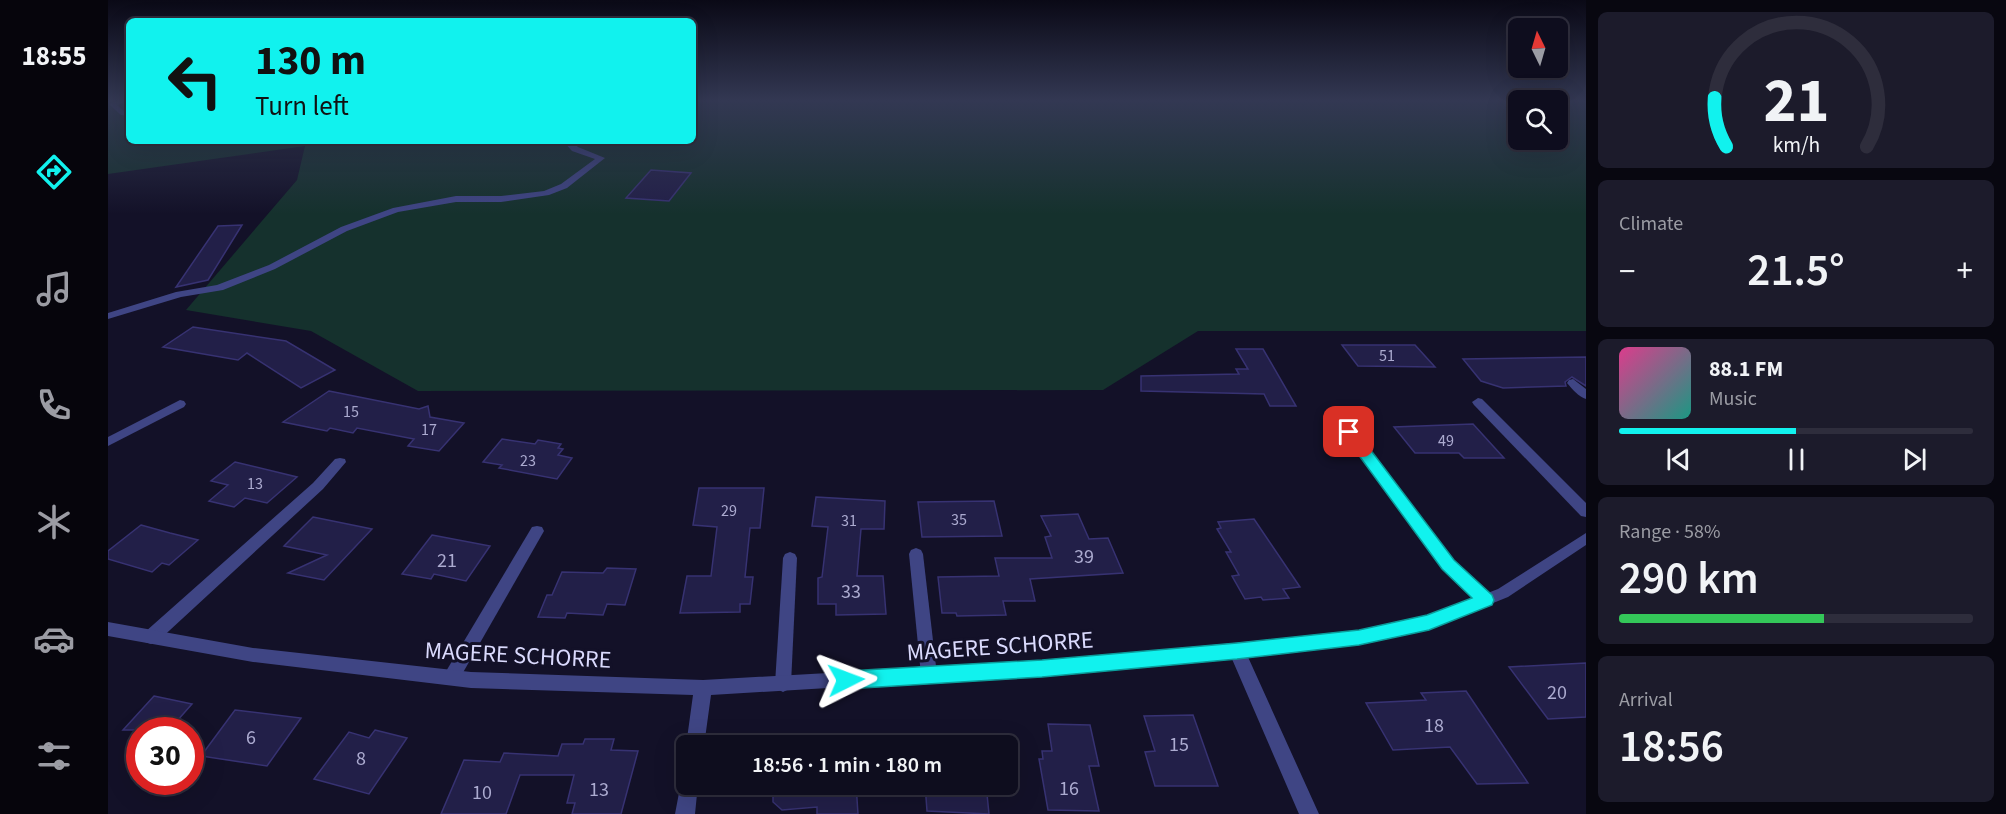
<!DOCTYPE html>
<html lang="en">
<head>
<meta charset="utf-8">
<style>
  :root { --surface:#0e0d1e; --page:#1c1b2b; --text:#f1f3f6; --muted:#9b9ca4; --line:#2e2d3c; --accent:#11f2ee }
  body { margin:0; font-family:"Source Sans 3",sans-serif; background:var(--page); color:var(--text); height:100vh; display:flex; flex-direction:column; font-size:22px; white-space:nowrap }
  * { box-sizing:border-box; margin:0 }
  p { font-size:20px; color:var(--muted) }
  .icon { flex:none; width:33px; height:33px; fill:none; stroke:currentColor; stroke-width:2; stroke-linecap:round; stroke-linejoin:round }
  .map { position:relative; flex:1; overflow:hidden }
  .panel { display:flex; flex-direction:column; gap:12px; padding:12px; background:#080710; width:420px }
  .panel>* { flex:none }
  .banner { position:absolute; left:18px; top:18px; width:570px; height:126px; border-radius:9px; box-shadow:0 6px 24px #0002,0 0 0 2px var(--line); background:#11f2ee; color:#111; overflow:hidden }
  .needle { width:39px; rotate:355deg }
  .buttons { position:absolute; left:1400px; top:18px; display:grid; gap:12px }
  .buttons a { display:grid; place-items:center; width:60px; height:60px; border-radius:9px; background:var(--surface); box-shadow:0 6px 24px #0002,0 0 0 2px var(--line); font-size:30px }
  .speed { position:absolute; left:18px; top:717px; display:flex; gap:12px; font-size:30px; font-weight:700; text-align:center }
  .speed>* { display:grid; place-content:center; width:78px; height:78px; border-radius:50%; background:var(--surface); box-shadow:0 6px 24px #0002,0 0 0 2px var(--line); line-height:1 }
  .speed .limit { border:9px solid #d22; background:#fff; color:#111 }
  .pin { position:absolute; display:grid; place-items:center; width:51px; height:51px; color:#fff; margin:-26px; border-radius:12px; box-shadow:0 3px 9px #0006 }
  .me { position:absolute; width:66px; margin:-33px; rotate:87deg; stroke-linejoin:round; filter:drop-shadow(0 0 4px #0008) }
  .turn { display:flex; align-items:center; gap:21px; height:126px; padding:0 30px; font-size:27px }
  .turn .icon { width:78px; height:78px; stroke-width:2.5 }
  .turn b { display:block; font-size:42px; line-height:51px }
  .big { font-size:45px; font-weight:600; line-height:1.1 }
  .panel .tile { flex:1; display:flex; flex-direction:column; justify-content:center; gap:9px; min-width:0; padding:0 21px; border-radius:9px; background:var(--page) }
  .panel .dial { align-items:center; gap:0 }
  .dial svg { height:156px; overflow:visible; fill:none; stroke:var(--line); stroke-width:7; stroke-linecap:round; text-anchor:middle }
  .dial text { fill:var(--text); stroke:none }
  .song { display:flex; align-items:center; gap:18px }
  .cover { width:72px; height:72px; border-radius:9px; background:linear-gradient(135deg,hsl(330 70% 55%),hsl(170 70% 35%)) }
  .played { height:6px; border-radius:3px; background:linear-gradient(90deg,var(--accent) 50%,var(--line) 50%) }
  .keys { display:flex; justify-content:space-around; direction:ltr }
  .heat { display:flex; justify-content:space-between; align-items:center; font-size:33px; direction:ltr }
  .charge { height:9px; border-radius:4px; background:linear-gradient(90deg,#34c759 58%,var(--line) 0) }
  .trip { position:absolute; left:568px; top:735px; width:342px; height:60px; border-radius:9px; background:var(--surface); box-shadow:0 6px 24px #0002,0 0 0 2px var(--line); font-weight:600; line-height:60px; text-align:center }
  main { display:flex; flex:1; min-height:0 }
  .menu { display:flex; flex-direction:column; width:108px; justify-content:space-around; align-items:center; background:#06050c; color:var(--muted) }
  .menu .icon { width:42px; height:42px }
  .menu .on { color:var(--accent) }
  .menu b { font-size:27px; color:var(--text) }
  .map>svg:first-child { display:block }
  .green { fill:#15312d; fill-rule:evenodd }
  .building { fill:#221f48; stroke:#373272; stroke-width:1.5 }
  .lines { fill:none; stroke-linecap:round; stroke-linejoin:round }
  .lane { fill:#3f4584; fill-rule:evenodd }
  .street { fill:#3f4584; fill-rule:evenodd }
  .route { fill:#11f2ee; stroke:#0b9d9b; stroke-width:1.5 }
  .labels { text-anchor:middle; stroke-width:6; stroke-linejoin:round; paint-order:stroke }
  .number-label { font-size:16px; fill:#acabd0 }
  .near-number-label { font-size:20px; fill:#acabd0 }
  .near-street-label { font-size:24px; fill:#dadafd; stroke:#131128 }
</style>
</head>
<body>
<main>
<nav class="menu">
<b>18:55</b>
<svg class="icon on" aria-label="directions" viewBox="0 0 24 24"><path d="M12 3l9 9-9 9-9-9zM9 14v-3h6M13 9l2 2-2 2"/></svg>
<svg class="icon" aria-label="music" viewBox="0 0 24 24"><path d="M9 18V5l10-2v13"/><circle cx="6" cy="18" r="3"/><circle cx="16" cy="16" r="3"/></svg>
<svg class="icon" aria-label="phone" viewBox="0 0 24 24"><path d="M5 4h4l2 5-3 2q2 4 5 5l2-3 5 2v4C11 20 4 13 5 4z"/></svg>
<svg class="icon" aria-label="climate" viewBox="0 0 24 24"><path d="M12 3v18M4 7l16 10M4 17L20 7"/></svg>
<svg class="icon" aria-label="car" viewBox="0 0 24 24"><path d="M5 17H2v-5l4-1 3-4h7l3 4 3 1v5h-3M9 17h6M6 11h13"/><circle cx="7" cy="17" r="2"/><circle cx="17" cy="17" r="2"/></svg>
<svg class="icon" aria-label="filters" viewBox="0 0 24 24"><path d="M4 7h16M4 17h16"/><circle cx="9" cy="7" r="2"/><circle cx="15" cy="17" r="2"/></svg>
</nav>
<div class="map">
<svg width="1478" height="814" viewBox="0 0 1478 814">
  <rect width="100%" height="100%" fill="#131128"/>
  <path class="green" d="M0,100h21v41h564v-41h893v231h-388l-95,59 -685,1 -107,-60 -125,-21 111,-130 8,-34 -197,28zM1410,100h39v40h-39z"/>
  <g class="building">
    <polygon points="543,170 583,173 561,201 518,198"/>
    <polygon points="134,225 100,280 68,287 110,226"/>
    <polygon points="85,327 178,341 227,370 193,388 139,353 130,360 55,347"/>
    <polygon points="1234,345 1307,345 1327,367 1250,366"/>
    <polygon points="1128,349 1155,349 1188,406 1162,406 1156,394 1033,391 1033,376 1131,374 1128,369 1140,369"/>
    <polygon points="1478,357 1478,386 1464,377 1457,382 1458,386 1395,388 1373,381 1355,359"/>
    <polygon points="221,391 311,409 320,406 322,417 356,423 331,451 300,446 306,439 249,428 245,433 222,428 219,431 175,422"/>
    <polygon points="1365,424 1396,458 1356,458 1351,453 1307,453 1286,427"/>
    <polygon points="394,439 427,444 430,440 453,444 450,448 455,449 450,455 464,458 449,479 391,468 394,465 375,462"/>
    <polygon points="127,462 189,477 159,503 137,498 126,507 101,501 120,485 103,481"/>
    <polygon points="591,488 656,488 652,528 642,528 637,577 645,577 642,604 632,604 632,612 572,613 579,576 603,576 609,527 585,525"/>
    <polygon points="708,497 777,501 776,529 753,529 749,576 775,576 778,614 728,615 728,604 710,604 710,578 714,577 720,527 704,526"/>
    <polygon points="886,501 894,536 814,537 810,502"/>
    <polygon points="970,514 981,539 1000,538 1015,573 922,579 927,601 895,601 898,615 849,616 848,613 834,613 830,577 891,576 887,558 944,558 937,537 943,536 933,516"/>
    <polygon points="205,517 264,529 216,580 180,573 219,555 176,546"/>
    <polygon points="1146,519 1192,587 1175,589 1181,598 1155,600 1153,597 1137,599 1124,576 1131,575 1118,552 1123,552 1109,529 1113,528 1110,522"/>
    <polygon points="33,525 62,533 90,540 61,565 54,563 44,572 0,559 0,551"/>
    <polygon points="324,535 382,546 358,581 326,574 323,579 294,574"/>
    <polygon points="499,568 528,569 517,605 499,604 495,615 459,613 457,618 430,617 439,595 444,595 454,572 495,573"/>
    <polygon points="1478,663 1478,717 1440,719 1401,667"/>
    <polygon points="1358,691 1420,783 1369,784 1342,747 1285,750 1258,703 1318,700 1313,693"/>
    <polygon points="46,696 84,704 61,730 15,730"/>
    <polygon points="127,710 193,718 159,766 93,756"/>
    <polygon points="1085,715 1110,786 1047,786 1037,752 1047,751 1036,716"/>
    <polygon points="940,724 982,725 991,766 981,766 991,811 940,810 931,759 935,759 934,751 944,751"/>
    <polygon points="267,730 299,738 261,794 206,779 241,732 261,738"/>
    <polygon points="477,739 506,739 503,750 530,751 513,814 464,814 467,803 459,803 466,775 412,775 398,814 333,814 356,760 392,762 396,753 450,756 454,744 475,744"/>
    <polygon points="673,784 748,784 750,814 709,814 709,807 674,810 665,802 665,792"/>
    <polygon points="817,784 878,784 881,814 819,811"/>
  </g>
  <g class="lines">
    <g class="lane">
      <polygon points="11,100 19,101 9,105 17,112 21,112 21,116 13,115 1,104"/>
      <polygon points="455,141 463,141 470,147 497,158 459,188 441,195 393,202 348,202 290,212 239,231 167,269 115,290 73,297 0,319 0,313 68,292 109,285 161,265 233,227 285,208 348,196 393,196 436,191 453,184 487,159 464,151"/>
      <path d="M1465,379l13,10v10c-7,-2 -14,-10 -19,-16l2,-3z"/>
      <polygon points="1370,398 1374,399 1478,503 1478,517 1473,516 1366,405 1364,402"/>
      <polygon points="72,400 76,401 78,404 76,407 0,446 0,437"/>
      <polygon points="1241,428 1245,429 1345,560 1382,596 1385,600 1382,604 1377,606 1372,604 1335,568 1237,435 1235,432"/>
      <polygon points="232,458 237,459 238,462 215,489 49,642 43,644 37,642 35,637 37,632 205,483 227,459"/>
      <polygon points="429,526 434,527 436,531 349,683 343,685 337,683 335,678 337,673 424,527"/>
      <polygon points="808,548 813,550 815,554 829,675 827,680 821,682 815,680 813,675 801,554 803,550"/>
      <polygon points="682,552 687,554 689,558 683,684 681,689 675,692 669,689 667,684 675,558 677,554"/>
    </g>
    <g class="street">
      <polygon points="1478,533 1478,545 1400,597 1321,629 1251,645 1140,657 1211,814 1191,814 1124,659 934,675 603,695 596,746 579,746 579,748 578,746 585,695 363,688 145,662 0,636 0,622 145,648 363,672 595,680 934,661 1251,631 1320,616 1390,589"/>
      <polygon points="579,776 579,784 590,784 587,814 567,814 574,777"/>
    </g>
  </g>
  <linearGradient id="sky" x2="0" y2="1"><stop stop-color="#0a0916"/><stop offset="0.47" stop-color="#333853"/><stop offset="1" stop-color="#333853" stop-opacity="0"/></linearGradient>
  <rect width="1478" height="214" fill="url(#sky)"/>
  <polygon class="route" points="1241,427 1246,428 1346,560 1384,595 1386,600 1384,605 1321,630 1251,645 1129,659 934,677 738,689 731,686 728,680 731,674 738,671 934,660 1129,643 1251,630 1319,615 1364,598 1334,569 1236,435 1234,432"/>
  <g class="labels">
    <g class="number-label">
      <text x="1279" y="361">51</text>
      <text x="243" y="417">15</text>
      <text x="321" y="435">17</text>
      <text x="1338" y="446">49</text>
      <text x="420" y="466">23</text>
      <text x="147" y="489">13</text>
      <text x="621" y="516">29</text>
      <text x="851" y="525">35</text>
      <text x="741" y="526">31</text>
    </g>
    <g class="near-number-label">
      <text x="976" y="563">39</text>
      <text x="339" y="567">21</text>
      <text x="743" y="598">33</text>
      <text x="1449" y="699">20</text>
      <text x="1326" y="732">18</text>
      <text x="143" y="744">6</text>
      <text x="1071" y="751">15</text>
      <text x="253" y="765">8</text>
      <text x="961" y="795">16</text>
      <text x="491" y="796">13</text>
      <text x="374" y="799">10</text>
    </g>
    <g class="near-street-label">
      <text transform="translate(892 646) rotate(-4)" y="8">MAGERE SCHORRE</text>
      <text transform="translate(410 655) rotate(3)" y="8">MAGERE SCHORRE</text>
    </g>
  </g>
</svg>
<div class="buttons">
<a><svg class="needle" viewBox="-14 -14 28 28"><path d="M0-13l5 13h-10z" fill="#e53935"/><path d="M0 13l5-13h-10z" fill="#9b9ca4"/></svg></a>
<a><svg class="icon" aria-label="search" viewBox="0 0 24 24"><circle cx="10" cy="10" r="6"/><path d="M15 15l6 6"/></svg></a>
</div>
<div class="speed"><div class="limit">30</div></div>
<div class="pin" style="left:1241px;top:432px;background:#d93025"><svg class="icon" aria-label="arrive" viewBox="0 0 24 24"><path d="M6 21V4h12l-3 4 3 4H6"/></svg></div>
<svg class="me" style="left:738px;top:680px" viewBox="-20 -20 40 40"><path d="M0-17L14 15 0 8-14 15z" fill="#11f2ee" stroke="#fff" stroke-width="4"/></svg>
<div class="trip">18:56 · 1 min · 180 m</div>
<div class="banner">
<div class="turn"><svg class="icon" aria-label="left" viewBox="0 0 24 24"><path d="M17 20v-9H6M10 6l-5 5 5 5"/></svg><div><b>130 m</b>Turn left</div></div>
</div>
</div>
<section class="panel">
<div class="tile dial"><svg viewBox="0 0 100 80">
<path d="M14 69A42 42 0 1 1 86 69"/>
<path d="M14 69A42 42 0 0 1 8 44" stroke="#11f2ee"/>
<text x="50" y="56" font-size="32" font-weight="700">21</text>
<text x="50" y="72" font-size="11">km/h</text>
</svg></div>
<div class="tile"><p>Climate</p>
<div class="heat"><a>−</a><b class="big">21.5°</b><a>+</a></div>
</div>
<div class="tile">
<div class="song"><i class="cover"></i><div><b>88.1 FM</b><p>Music</p></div></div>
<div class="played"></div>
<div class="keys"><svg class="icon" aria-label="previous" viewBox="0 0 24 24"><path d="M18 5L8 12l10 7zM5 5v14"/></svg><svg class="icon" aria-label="pause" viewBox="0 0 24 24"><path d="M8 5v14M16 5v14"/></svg><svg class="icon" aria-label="next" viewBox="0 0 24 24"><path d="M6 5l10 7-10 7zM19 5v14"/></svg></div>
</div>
<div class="tile"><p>Range · 58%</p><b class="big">290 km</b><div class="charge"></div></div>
<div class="tile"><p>Arrival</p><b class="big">18:56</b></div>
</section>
</main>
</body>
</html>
